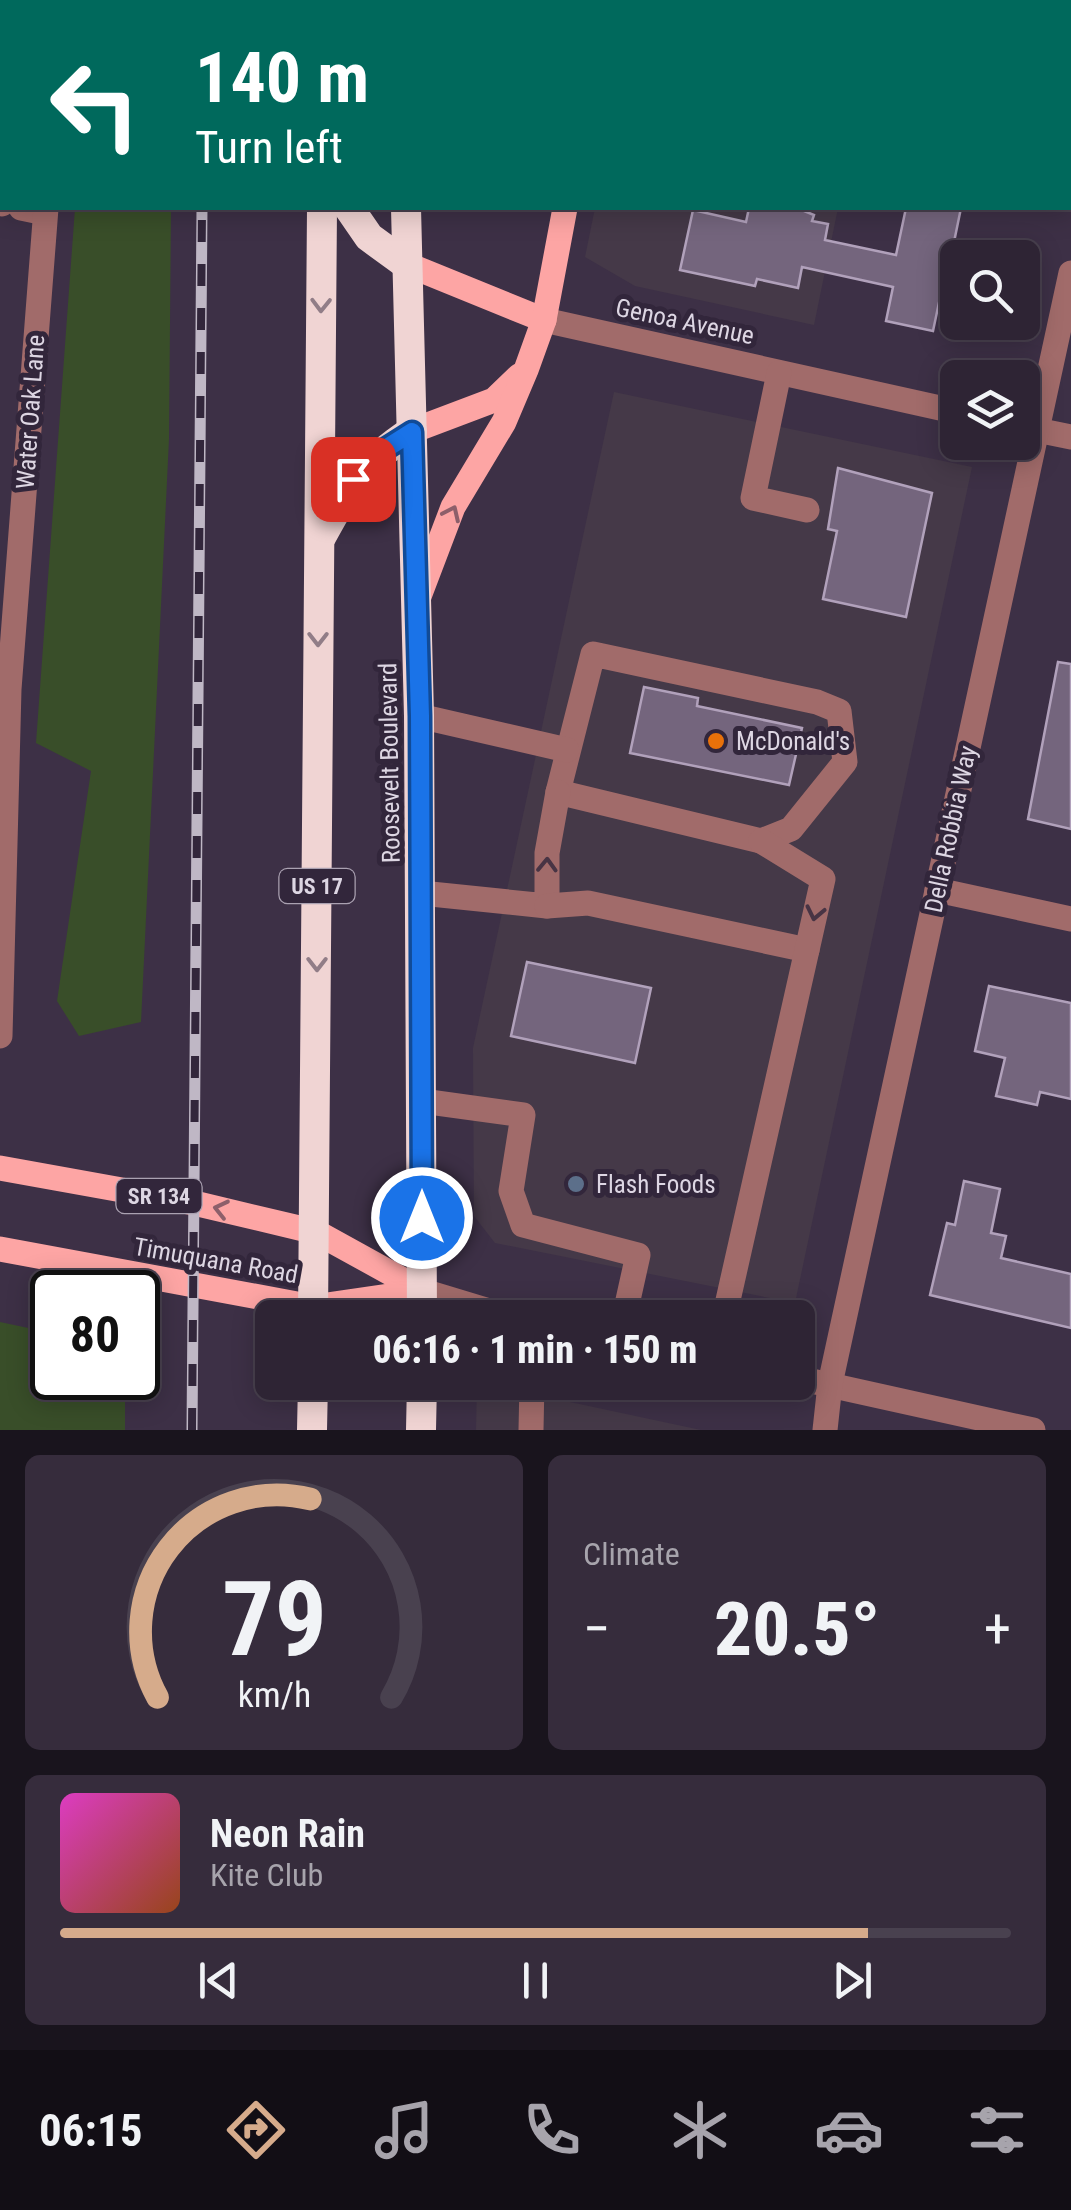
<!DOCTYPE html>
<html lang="en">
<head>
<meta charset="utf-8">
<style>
  :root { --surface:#2e2434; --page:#362c3c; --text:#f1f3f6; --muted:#a7a4ac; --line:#49414f; --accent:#d6ab8b }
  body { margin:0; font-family:"Roboto Condensed",sans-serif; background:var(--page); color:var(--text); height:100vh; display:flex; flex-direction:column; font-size:38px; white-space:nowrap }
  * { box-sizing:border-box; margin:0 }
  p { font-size:32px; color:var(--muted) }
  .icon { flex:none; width:55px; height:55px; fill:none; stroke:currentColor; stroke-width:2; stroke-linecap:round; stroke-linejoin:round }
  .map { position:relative; height:1430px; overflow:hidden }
  .sheet { display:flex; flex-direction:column; gap:25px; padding:25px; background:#19141d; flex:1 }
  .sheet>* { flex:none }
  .top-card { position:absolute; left:0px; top:0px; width:1072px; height:210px; box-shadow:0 5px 25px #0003,0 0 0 2px var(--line); background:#00695c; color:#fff; overflow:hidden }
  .tools { position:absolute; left:940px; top:240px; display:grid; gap:20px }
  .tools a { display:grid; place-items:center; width:100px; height:100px; border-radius:15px; background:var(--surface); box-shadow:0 5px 25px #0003,0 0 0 2px var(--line); font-size:50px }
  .speed { position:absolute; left:30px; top:1270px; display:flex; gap:20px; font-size:50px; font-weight:700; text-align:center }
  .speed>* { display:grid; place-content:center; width:130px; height:130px; border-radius:50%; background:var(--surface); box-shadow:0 5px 25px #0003,0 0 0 2px var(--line); line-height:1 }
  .speed .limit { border:5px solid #111; border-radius:15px; background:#fff; color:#111 }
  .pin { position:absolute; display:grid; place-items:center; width:85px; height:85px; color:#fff; margin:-42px; border-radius:20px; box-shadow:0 5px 15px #0006 }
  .me { position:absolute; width:110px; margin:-55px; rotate:0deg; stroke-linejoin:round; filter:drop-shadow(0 0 8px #0008) }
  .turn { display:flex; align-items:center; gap:35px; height:210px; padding:0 30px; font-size:45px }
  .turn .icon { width:130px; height:130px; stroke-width:2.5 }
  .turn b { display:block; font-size:70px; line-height:85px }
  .big { font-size:75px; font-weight:800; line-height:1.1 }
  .sheet .tile { flex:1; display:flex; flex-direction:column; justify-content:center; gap:15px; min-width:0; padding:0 35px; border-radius:15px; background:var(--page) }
  .sheet .dial { align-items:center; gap:0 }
  .dial svg { height:260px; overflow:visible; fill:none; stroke:var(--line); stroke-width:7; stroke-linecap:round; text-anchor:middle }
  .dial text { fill:var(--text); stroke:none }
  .song { display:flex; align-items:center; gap:30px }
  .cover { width:120px; height:120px; border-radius:15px; background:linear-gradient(135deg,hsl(310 70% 55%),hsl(20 70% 35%)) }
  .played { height:10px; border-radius:5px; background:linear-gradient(90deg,var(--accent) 85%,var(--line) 85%) }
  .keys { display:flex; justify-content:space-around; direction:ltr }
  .heat { display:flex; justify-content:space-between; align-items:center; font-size:55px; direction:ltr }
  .sheet .tiles { flex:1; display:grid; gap:25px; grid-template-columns:1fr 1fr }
  .tile:last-child { grid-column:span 2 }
  .trip { position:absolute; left:255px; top:1300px; width:560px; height:100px; border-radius:15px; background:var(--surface); box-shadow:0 5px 25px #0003,0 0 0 2px var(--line); font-weight:800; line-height:100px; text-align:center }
  .menu { display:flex; height:160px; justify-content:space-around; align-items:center; background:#120e15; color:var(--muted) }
  .menu .icon { width:70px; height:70px }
  .menu .current { color:var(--accent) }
  .menu b { font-size:45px; color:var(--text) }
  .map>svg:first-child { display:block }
  .commercial { fill:#453948 }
  .green { fill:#394e29 }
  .building { fill:#74657d; stroke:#b1a1bb; stroke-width:2.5 }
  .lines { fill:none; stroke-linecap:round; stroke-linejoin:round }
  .minor { stroke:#a16b6a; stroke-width:25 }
  .major { stroke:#fda5a4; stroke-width:25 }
  .highway { stroke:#f0d4d3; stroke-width:30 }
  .rail-casing { stroke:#bfb7c5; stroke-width:11 }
  .rail { stroke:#32263b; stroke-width:8; stroke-dasharray:22; stroke-linecap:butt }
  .oneway { stroke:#917d87 }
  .oneway2 { stroke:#8d5f6a }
  .oneway3 { stroke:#483444 }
  .route-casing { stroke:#114b97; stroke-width:25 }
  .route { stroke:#1a73e8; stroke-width:18 }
  .food-dot { fill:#e8710a; stroke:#32263b; stroke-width:4 }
  .service-dot { fill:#5c6f8a; stroke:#32263b; stroke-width:4 }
  .labels { text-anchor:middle; stroke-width:10; stroke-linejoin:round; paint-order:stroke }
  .shield { fill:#32263b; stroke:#aaa1b1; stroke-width:2.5 }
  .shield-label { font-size:22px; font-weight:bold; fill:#ddd6e3 }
  .street-label { font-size:25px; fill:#ddd6e3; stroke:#32263b }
  .poi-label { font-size:25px; fill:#ddd6e3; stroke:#32263b; text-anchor:start }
</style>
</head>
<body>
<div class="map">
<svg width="1071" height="1430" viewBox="0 0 1071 1430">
  <rect width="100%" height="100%" fill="#3d3046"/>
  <g class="commercial">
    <polygon points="637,0 881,0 636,2"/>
    <polygon points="595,208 838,208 814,325 635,286 585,257"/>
    <polygon points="614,392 972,467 795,1303 495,1243 474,1216 473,1048"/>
    <polygon points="477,1382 481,1383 701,1430 476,1430"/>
  </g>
  <g class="green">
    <polygon points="75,208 171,208 169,439 141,1022 79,1036 57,1001 91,771 36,743"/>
    <polygon points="0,1322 52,1333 52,1378 125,1378 125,1430 0,1430"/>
  </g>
  <g class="building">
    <polygon points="749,208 797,208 814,215 812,221 828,224 825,240 896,255 906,208 961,208 953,247 958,248 958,297 941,293 933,331 886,321 893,287 802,267 798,288 757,279 755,286 680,270 693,210 746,222"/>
    <polygon points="838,468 932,493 906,617 823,599 837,531 828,529"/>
    <polygon points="1058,662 1071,664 1071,829 1028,819"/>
    <polygon points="644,687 698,698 697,706 802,728 789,785 630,753"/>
    <polygon points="527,962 651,988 635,1063 511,1036"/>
    <polygon points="989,986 1071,1003 1071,1099 1040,1092 1037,1105 996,1096 1005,1058 975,1051"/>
    <polygon points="964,1181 1000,1189 991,1233 1006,1236 1001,1258 1071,1274 1071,1328 930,1295 947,1223 955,1225"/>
  </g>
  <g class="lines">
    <g class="minor">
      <polyline points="57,2 57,0"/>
      <polyline points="0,14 2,14"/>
      <polyline points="0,203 2,204"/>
      <polyline points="21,208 45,213"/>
      <polyline points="544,320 958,412"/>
      <polyline points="779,373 753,498 807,510"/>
      <polyline points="1022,427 1071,437"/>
      <polygon points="593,654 817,702 839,711 845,762 791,829 761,841 558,792"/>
      <polyline points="419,716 567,750"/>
      <polyline points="937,890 1071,919"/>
      <polyline points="421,893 547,906 547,853 558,792"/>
      <polyline points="547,906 588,903 807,950"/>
      <polyline points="0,1036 9,689 46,208"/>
      <polyline points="422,1101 523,1115 511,1191 523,1225 638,1255 624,1318"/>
      <polyline points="423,1291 512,1318"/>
      <polyline points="724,1318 823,879 761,841"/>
      <polyline points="798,1378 1033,1430"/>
      <polyline points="531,1430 532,1382"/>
      <polyline points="825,1430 830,1384 1071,273"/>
    </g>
    <g class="major">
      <polyline points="610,2 610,0"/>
      <polyline points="406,264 544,320"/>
      <polyline points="412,431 494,400 519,376"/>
      <polyline points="418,599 453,507 504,422 526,370 544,320 565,208"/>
      <polyline points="0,1168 194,1203 316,1232 423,1291"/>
      <polyline points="0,1249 313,1307 423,1291"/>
    </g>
    <g class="highway">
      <polyline points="323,0 323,2"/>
      <polyline points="403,0 403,2"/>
      <polyline points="349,208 369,237 406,264"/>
      <polyline points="406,208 419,716 422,1318"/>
      <path d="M321,537c30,-54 39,-71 91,-106"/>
      <polyline points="313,1318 322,208"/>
      <polyline points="312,1430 313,1382"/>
      <polyline points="421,1430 422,1382"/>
    </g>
    <defs>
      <g id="rail">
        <polyline points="203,2 203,0"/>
        <polyline points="192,1430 202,208"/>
      </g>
    </defs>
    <use href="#rail" class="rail-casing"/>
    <use href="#rail" class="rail"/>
  </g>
  <defs><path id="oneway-chevron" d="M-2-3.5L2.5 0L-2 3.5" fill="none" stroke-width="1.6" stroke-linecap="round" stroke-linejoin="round" transform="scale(2.5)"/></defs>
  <g class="oneway">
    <use href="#oneway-chevron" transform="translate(321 305) rotate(91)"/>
    <use href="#oneway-chevron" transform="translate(318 639) rotate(90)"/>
    <use href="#oneway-chevron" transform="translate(317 964) rotate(90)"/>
  </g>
  <g class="oneway2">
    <use href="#oneway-chevron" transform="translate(452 513) rotate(-65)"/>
    <use href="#oneway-chevron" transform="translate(221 1209) rotate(-167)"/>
  </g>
  <g class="oneway3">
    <use href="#oneway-chevron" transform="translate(547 865) rotate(-88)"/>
    <use href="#oneway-chevron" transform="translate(815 913) rotate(102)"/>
  </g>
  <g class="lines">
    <defs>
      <polyline id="route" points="353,479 371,458 412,432 420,716 422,1218"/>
    </defs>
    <use href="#route" class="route-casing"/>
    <use href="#route" class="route"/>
  </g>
  <circle class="food-dot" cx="716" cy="741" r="10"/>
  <circle class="service-dot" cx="576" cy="1184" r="10"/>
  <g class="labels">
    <g class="shield">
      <rect x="279.5" y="869" width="75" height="34" rx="8"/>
      <rect x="116.5" y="1179" width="85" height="34" rx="8"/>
    </g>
    <g class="shield-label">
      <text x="317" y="894">US 17</text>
      <text x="159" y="1204">SR 134</text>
    </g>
    <g class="street-label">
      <text transform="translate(685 321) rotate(12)" y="9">Genoa Avenue</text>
      <text transform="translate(30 412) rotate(-86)" y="9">Water Oak Lane</text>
      <text transform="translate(389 763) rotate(-91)" y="9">Roosevelt Boulevard</text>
      <text transform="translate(950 829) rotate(-78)" y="9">Della Robbia Way</text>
      <text transform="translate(216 1260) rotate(10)" y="9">Timuquana Road</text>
    </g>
    <g class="poi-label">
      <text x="736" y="750">McDonald's</text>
      <text x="596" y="1193">Flash Foods</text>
    </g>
  </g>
</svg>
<div class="tools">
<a><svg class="icon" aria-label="search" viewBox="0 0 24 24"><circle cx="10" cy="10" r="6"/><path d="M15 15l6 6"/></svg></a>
<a><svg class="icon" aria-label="layers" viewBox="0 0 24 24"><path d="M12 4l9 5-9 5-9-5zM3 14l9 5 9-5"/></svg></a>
</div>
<div class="speed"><div class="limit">80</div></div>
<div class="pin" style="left:353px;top:479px;background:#d93025"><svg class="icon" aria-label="arrive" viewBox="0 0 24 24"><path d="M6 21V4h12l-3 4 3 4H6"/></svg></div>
<svg class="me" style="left:422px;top:1218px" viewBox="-20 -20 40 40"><circle r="17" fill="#1a73e8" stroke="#fff" stroke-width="3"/><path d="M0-11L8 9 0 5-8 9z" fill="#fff"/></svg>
<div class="trip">06:16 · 1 min · 150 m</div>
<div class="top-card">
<div class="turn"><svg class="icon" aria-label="left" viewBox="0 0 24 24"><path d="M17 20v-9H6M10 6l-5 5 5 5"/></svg><div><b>140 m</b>Turn left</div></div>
</div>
</div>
<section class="sheet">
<div class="tiles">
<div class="tile dial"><svg viewBox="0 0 100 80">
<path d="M14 69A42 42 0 1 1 86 69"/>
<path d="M14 69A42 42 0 0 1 61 8" stroke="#d6ab8b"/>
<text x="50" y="56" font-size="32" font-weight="700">79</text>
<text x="50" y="72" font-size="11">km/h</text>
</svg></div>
<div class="tile"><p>Climate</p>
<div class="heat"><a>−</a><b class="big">20.5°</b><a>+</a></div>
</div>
<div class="tile">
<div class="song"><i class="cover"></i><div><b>Neon Rain</b><p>Kite Club</p></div></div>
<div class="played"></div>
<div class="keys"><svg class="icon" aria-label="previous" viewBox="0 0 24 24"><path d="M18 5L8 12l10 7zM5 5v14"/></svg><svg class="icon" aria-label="pause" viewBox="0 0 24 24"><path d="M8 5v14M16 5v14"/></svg><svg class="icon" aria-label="next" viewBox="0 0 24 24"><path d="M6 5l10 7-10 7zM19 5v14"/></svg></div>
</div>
</div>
</section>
<nav class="menu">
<b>06:15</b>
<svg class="icon current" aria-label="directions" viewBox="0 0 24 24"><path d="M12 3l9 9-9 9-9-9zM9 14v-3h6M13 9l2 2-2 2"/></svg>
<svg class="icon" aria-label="music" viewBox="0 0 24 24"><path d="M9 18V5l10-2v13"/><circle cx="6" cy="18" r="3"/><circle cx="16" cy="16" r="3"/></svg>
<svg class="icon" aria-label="phone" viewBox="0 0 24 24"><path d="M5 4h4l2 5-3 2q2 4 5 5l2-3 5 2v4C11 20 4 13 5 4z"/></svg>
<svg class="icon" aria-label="climate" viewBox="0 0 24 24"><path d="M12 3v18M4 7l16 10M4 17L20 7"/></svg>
<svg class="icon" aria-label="car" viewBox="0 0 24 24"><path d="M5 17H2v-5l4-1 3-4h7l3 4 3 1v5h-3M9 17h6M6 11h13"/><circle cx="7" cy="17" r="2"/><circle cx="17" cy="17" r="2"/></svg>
<svg class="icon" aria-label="filters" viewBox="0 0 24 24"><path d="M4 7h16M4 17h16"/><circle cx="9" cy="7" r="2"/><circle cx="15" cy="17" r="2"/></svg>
</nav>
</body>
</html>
